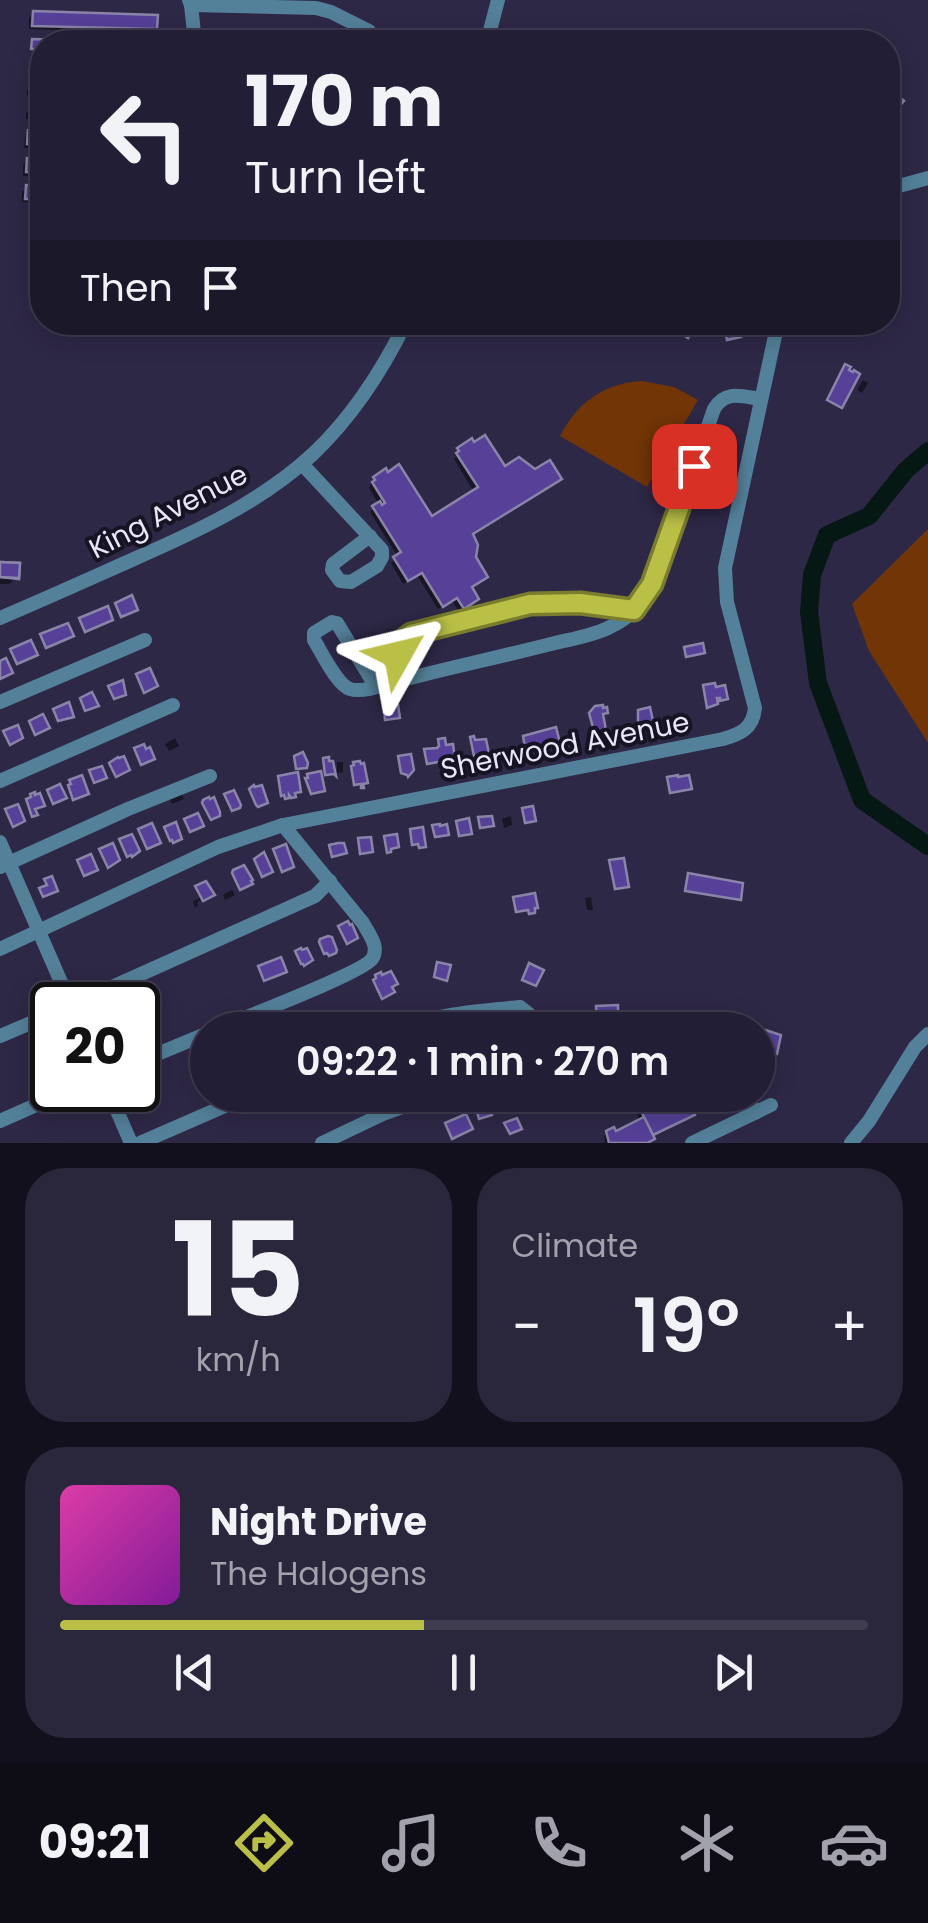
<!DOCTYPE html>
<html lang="en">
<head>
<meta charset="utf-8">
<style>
  :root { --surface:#221e35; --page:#2a273d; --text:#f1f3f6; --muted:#a2a2ad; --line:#3f3c50; --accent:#bac045 }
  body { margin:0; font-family:Poppins,sans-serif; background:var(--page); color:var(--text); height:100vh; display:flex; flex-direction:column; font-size:38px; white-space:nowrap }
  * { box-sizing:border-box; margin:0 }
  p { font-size:32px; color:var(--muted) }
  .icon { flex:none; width:55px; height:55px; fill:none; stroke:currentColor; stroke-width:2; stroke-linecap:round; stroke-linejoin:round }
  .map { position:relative; height:1143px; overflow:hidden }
  .details { display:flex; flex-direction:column; gap:25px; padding:25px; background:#13101d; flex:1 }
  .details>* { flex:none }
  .banner { position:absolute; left:30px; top:30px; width:870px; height:305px; border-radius:40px; box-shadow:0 5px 25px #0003,0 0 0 2px var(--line); background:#221e35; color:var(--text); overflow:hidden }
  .speed { position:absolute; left:30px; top:982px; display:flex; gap:20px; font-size:50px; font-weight:700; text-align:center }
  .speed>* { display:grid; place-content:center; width:130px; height:130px; border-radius:50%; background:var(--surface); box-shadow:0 5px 25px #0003,0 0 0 2px var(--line); line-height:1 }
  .speed .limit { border:5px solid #111; border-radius:15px; background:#fff; color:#111 }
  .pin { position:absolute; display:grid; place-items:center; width:85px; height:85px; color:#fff; margin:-42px; border-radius:20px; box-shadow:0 5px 15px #0006 }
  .me { position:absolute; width:110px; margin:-55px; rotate:53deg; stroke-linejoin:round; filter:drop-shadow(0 0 8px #0008) }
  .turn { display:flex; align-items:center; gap:35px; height:210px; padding:0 50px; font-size:45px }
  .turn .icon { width:130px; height:130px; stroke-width:2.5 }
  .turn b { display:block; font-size:70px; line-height:85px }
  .then { display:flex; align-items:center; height:95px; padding:0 50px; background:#0003; gap:20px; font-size:38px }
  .big { font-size:75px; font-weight:600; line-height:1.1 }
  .details .widget { flex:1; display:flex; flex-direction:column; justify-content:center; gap:15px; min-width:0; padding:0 35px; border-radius:40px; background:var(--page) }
  .details .dial { align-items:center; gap:0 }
  .dial b { font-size:130px; line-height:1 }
  .song { display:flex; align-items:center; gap:30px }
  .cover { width:120px; height:120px; border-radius:15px; background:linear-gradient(135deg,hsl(320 70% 55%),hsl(290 70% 35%)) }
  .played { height:10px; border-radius:5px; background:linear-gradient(90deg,var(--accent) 45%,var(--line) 45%) }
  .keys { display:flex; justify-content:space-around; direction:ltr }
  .heat { display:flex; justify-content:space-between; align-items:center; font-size:55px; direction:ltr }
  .details .tiles { flex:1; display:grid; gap:25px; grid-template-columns:1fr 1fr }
  .widget:last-child { grid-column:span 2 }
  .trip { position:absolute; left:190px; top:1012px; width:585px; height:100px; border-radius:50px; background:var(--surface); box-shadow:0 5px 25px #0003,0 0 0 2px var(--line); font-weight:600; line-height:100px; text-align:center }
  .tab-bar { display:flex; height:160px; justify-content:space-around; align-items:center; background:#0e0c15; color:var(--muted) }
  .tab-bar .icon { width:70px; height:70px }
  .tab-bar .current { color:var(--accent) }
  .tab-bar b { font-size:45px; color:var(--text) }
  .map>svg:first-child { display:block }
  .green { fill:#713506 }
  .shadow { fill:#0007 }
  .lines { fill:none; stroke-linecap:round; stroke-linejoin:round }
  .river { stroke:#061813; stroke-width:18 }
  .building { fill:#564098; stroke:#8a84a9; stroke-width:2.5 }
  .minor { stroke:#538199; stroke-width:14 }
  .route-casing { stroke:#797d2d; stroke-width:25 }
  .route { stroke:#bac045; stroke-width:18 }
  .labels { text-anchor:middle; stroke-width:8; stroke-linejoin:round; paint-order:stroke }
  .street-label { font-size:28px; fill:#e9e6fa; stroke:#161422 }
</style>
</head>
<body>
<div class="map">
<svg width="928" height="1143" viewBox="0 0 928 1143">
  <rect width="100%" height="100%" fill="#2e2847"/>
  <g class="green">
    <path d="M642,381l32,6 24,13 -51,87 -87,-51c17,-33 44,-53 82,-55z"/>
    <polygon points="928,529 928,743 869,651 852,604"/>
  </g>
  <g class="shadow">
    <polygon points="34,13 155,28 151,33 29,29 29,18"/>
    <polygon points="31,64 42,65 42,74 28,73 28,67"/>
    <polygon points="30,87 42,87 42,96 27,96 27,90"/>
    <polygon points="29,110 42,110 42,119 26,119 26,113"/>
    <polygon points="29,133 42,133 42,149 24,148 25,137"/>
    <polygon points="28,160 42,161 42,176 23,176 23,165"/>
    <polygon points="27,187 42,188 42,203 22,202 22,192"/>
    <polygon points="863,380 868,383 862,393 857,390"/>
    <polygon points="459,450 504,470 471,535 473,558 469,588 472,603 459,611 452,601 438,609 417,575 403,584 391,563 398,557 370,512 379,505 369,488 374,479 385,472 431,519 474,492 454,459 456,457 454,454"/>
    <polygon points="0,564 17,577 9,584 0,584"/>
    <polygon points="175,738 179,746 169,751 165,744"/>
    <polygon points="337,762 343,762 343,772 337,773"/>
    <polygon points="181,791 184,799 172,804 169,797"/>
    <polygon points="511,816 512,825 504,828 502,819"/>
    <polygon points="197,888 210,896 197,902 198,905 195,908 193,901 200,898 195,889"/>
    <polygon points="232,890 235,895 225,900 223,895"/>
    <polygon points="591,897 593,910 587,910 585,898"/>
    <polygon points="505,1022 509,1030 489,1030 491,1028"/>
    <polygon points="758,1030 778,1037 774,1053 772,1056 758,1053"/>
    <polygon points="520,1095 535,1095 528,1101 527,1098 522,1100"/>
    <polygon points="629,1095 682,1095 692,1114 687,1119 651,1136 646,1143 605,1143 604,1136 607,1133 615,1134 640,1121"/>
  </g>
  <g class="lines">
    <polyline class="river" points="928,451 906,470 869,516 827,535 812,575 809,612 818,683 862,800 928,846"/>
  </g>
  <g class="building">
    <polygon points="33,11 158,15 157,29 32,26"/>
    <polygon points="32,39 138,42 42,42 42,49 31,49"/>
    <polygon points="893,92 904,101 891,116 888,112 888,98"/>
    <polygon points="28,130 42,131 42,145 27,144"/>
    <polygon points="27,158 42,158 42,173 26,172"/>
    <polygon points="26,185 42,186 42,199 25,199"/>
    <polygon points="680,322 695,322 688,338 677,330"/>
    <polygon points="723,322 738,322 741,337 727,340"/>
    <polygon points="845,364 851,367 849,370 853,372 854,370 860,374 842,408 827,400"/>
    <polygon points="485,435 505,466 519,457 535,469 550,460 562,479 473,534 478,545 476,557 488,577 472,587 479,599 464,609 457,598 443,607 422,573 408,581 393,557 401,552 372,506 380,501 382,505 385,503 372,482 375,480 373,477 386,468 388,472 399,464 432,516 478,487 456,453 459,451 457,448 472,438 474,442"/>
    <polygon points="0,562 20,563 19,579 0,577"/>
    <polygon points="0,562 20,563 19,578 0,577"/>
    <polygon points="132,595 138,610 121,617 115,603"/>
    <polygon points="108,606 113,620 85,632 79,618"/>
    <polygon points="68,623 74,636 46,648 40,634"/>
    <polygon points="31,640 38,655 17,664 10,649"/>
    <polygon points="703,643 705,653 686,657 684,647"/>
    <polygon points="6,658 13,673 0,679 0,661"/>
    <polygon points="150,668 158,686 144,693 136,674"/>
    <polygon points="123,680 126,695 114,699 108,686"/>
    <polygon points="715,683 716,687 725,685 728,699 720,701 720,698 717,698 718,704 707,708 703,685"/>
    <polygon points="92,692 99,706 85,711 80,698"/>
    <polygon points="69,702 74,717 58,721 53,709"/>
    <polygon points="398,705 400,718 385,720 384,707"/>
    <polygon points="603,705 603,708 607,707 608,713 603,714 606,730 604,730 604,734 595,735 589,713 595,706"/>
    <polygon points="650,707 653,721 644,724 643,722 638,723 638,710"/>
    <polygon points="43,714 50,728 35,735 29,721"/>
    <polygon points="18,725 23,738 10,745 3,731"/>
    <polygon points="556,727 560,743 525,748 523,736"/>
    <polygon points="474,736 475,740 486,739 490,758 475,761 470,737"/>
    <polygon points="445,738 446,745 453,744 455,759 427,764 424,749 437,748 439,746 438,739"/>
    <polygon points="144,744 146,749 150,747 155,759 141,765 134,748"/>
    <polygon points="303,752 308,763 307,768 296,769 294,756"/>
    <polygon points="411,754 414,770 408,777 407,775 401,773 398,756"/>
    <polygon points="124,756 130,770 116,777 109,763 118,757 119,758"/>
    <polygon points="329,757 329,761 333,761 336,776 334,774 325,775 323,758"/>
    <polygon points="360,761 361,764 364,763 368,783 363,784 364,788 361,788 361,784 354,785 351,766 354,765 353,762"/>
    <polygon points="102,766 107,778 94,783 89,770"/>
    <polygon points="321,771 325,791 311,794 305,778 308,778 307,774"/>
    <polygon points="298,772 301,792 295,793 296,797 291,798 289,795 289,798 285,799 284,795 281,796 278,776"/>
    <polygon points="82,775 89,794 73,800 68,785 71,784 69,780"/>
    <polygon points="678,775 678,777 689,775 692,789 670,793 667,777"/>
    <polygon points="60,784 67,798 53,804 47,790"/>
    <polygon points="254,785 255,787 262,785 268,803 258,807 256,805 249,789"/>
    <polygon points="234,790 241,805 240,808 232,811 224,794"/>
    <polygon points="35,792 35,795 40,793 45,806 35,809 38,815 32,817 26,799 31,797 30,794"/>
    <polygon points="209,797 210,799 214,797 220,812 220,816 211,820 202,803 203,800"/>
    <polygon points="18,804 25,821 13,827 5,809"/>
    <polygon points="533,806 536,821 525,823 522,808"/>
    <polygon points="198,813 204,826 190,832 184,819"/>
    <polygon points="492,816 494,826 480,828 478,817"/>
    <polygon points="469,818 472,834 459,836 456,821"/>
    <polygon points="176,822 182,839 173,843 172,840 170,841 164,827"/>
    <polygon points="152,823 161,843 147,849 138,829"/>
    <polygon points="440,824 440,826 447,824 449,835 435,837 432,825"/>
    <polygon points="423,827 426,847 419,848 418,844 412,845 410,829"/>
    <polygon points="132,834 140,851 132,857 131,855 127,857 119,839"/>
    <polygon points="397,834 399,847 391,849 391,852 387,853 384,836"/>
    <polygon points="371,837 373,852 360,854 358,838"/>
    <polygon points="113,843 120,860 108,868 99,849"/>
    <polygon points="338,843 344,843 347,853 332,857 329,845"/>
    <polygon points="286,844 294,867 282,872 273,849"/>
    <polygon points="264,852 273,872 262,877 254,859"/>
    <polygon points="91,854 98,870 84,876 77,860"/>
    <polygon points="624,858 629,887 615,889 609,860"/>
    <polygon points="244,865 253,880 251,881 253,884 240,890 232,873 233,870"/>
    <polygon points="688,873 743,883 741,900 685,891"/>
    <polygon points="52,876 58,891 43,897 39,888 47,885 44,879"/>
    <polygon points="206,881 215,895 203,901 195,886"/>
    <polygon points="535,893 538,908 535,908 535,913 529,914 528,910 516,912 513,897"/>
    <polygon points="348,921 350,925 352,924 358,938 347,944 338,926"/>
    <polygon points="328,936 332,937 337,950 336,953 329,956 327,953 324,954 319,942 320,939"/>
    <polygon points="301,948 302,950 307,948 313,960 304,966 303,964 301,964 295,951"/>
    <polygon points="281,957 287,972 264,981 258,966"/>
    <polygon points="437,962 451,965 447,981 434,977"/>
    <polygon points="529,963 544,970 536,986 522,980"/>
    <polygon points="391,971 398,984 392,987 395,992 382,999 373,980 376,978 375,975 381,972 382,975"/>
    <polygon points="618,1005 618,1021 614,1021 614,1024 604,1025 604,1020 597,1020 596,1006"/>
    <polygon points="747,1024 781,1035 777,1054 758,1050 758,1030 736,1030 737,1025 745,1027"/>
    <polygon points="499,1095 514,1095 518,1106 506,1111"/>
    <polygon points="633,1095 685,1095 695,1115 653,1135"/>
    <polygon points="708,1095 735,1095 735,1096 714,1106"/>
    <polygon points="485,1097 492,1112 492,1115 479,1119 474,1101"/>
    <polygon points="466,1114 473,1129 452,1139 445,1123"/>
    <polygon points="644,1117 655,1139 647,1143 609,1143 606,1131 614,1127 616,1131"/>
    <polygon points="517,1118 522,1129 510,1134 504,1123"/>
  </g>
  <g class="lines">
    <g class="minor">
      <polyline points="189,0 191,5 316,8 331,12 369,31 377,42"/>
      <polyline points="191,5 195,42"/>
      <polyline points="487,42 498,0"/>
      <polyline points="888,189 928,178"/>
      <polyline points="302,464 382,550 382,557 377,566 351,582 340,581 332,570 333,564 370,536"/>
      <path d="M0,618c45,-19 89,-39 134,-59 64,-28 127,-57 179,-105 39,-37 69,-83 93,-132"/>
      <path d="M406,679c-6,-18 -13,-33 5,-45l120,-30 49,-1 54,8"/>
      <path d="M376,687l-39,-64 -5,-1 -18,11v7c8,13 23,45 36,49 14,5 45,-8 60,-11 47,-12 94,-22 141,-34 20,-5 42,-8 59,-17 19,-9 34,-24 43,-43l61,-175c11,-19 27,-13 46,-10"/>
      <polyline points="0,702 145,640"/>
      <polyline points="0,781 173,705"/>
      <polyline points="0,842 71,1005"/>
      <polyline points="0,867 128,809 210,776"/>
      <path d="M0,949l218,-102 65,-22 440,-86c18,-5 30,-11 32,-31l-28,-106 -2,-34 53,-246"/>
      <polyline points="72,1005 315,896 330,881"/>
      <polyline points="724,1024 725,1030"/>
      <path d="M214,1030c24,-10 148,-57 158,-71 8,-12 -3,-25 -9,-36l-80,-98"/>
      <path d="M399,1030c38,-17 80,-19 121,-23l9,7 -2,16"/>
      <polyline points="0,1036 52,1014"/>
      <polyline points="138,1062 208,1033"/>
      <polyline points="108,1090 131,1143"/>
      <polyline points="746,1095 755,1113"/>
      <polyline points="0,1121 70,1090"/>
      <polyline points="140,1143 250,1095"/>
      <polyline points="322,1143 383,1114 436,1095"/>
      <polyline points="692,1143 771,1105"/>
      <polyline points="851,1143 869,1121 915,1047 928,1034"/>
    </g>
  </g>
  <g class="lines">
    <defs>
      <polyline id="route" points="398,655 402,641 411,634 530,604 580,603 634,610 652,584 694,466"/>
    </defs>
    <use href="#route" class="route-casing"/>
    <use href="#route" class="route"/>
  </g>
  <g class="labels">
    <g class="street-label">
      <text transform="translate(168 511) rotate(-27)" y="10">King Avenue</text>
      <text transform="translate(565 745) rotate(-11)" y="10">Sherwood Avenue</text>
    </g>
  </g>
</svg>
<div class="speed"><div class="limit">20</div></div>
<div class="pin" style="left:694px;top:466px;background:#d93025"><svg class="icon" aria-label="arrive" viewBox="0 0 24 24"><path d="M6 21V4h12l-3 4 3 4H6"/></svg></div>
<svg class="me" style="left:398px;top:655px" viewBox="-20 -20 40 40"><path d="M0-17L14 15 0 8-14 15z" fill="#bac045" stroke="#fff" stroke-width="4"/></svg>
<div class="trip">09:22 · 1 min · 270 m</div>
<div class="banner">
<div class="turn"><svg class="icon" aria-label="left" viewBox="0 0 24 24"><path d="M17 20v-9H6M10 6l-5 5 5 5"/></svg><div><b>170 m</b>Turn left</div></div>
<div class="then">Then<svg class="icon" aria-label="arrive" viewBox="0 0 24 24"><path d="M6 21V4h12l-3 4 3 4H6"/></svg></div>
</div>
</div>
<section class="details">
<div class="tiles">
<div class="widget dial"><b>15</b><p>km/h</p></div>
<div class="widget"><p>Climate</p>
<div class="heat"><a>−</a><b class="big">19°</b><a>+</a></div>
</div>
<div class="widget">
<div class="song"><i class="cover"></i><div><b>Night Drive</b><p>The Halogens</p></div></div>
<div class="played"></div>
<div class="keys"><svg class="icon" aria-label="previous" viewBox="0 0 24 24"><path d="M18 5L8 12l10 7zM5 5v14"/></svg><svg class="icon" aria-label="pause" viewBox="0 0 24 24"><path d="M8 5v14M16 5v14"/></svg><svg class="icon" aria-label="next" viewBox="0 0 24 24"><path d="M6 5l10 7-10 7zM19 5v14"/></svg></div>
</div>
</div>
</section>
<nav class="tab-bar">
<b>09:21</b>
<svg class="icon current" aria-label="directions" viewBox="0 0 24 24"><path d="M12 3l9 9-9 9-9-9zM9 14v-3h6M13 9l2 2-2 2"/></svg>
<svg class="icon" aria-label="music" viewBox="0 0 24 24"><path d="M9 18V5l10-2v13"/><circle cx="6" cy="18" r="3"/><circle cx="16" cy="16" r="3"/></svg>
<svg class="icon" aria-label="phone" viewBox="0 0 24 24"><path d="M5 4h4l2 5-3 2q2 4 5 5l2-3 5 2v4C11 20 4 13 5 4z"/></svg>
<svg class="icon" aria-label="climate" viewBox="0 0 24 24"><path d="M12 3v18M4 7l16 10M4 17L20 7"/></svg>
<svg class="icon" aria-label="car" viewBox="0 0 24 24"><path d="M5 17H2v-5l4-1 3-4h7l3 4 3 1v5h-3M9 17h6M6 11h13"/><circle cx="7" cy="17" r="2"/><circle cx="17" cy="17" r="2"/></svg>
</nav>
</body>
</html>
